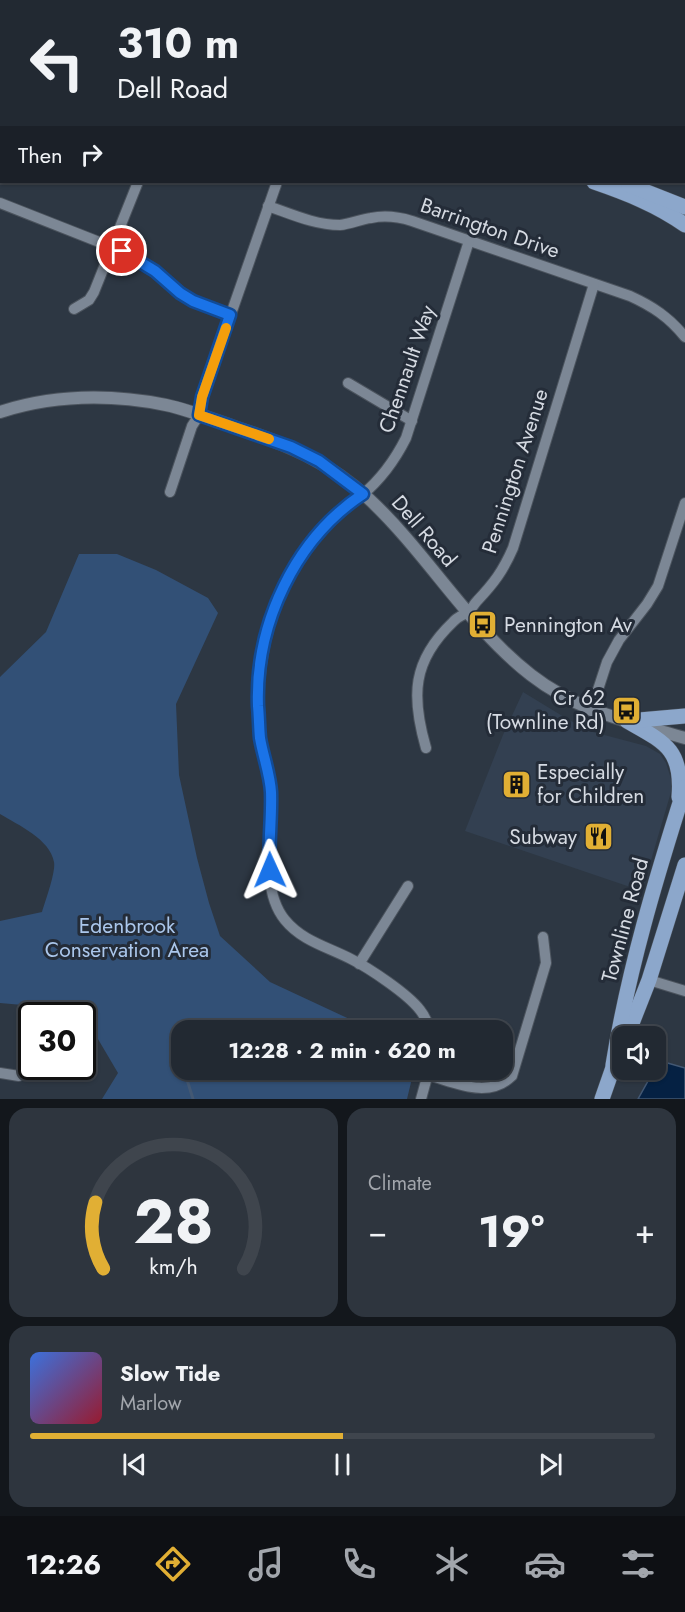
<!DOCTYPE html>
<html lang="en">
<head>
<meta charset="utf-8">
<style>
  :root { --surface:#222932; --page:#2e353e; --text:#f1f3f6; --muted:#a2a6ac; --line:#3f454d; --accent:#e1af34 }
  body { margin:0; font-family:Jost,sans-serif; background:var(--page); color:var(--text); height:100vh; display:flex; flex-direction:column; font-size:22px; white-space:nowrap }
  * { box-sizing:border-box; margin:0 }
  p { font-size:20px; color:var(--muted) }
  .icon { flex:none; width:33px; height:33px; fill:none; stroke:currentColor; stroke-width:2; stroke-linecap:round; stroke-linejoin:round }
  .map { position:relative; height:1099px; overflow:hidden }
  .sheet { display:flex; flex-direction:column; gap:9px; padding:9px; background:#13171c; flex:1 }
  .sheet>* { flex:none }
  .banner { position:absolute; left:0px; top:0px; width:686px; height:183px; box-shadow:0 2px 4px #0004,0 0 0 2px var(--line); background:#222932; color:var(--text); overflow:hidden }
  .controls { position:absolute; left:612px; top:1026px; display:grid; gap:12px }
  .controls a { display:grid; place-items:center; width:54px; height:54px; border-radius:12px; background:var(--surface); box-shadow:0 2px 4px #0004,0 0 0 2px var(--line); font-size:30px }
  .speed { position:absolute; left:18px; top:1002px; display:flex; gap:12px; font-size:30px; font-weight:700; text-align:center }
  .speed>* { display:grid; place-content:center; width:78px; height:78px; border-radius:50%; background:var(--surface); box-shadow:0 2px 4px #0004,0 0 0 2px var(--line); line-height:1 }
  .speed .limit { border:3px solid #111; border-radius:9px; background:#fff; color:#111 }
  .pin { position:absolute; display:grid; place-items:center; width:51px; height:51px; color:#fff; margin:-26px; border:3px solid #fff; border-radius:50%; box-shadow:0 2px 6px #0007 }
  .me { position:absolute; width:66px; margin:-33px; rotate:359deg; stroke-linejoin:round; filter:drop-shadow(0 0 4px #0008) }
  .turn { display:flex; align-items:center; gap:21px; height:126px; padding:0 18px; font-size:27px }
  .turn .icon { width:78px; height:78px; stroke-width:2.5 }
  .turn b { display:block; font-size:42px; line-height:51px }
  .then { display:flex; align-items:center; height:57px; padding:0 18px; background:#0003; gap:12px; font-size:22px }
  .big { font-size:45px; font-weight:700; line-height:1.1 }
  .sheet .widget { flex:1; display:flex; flex-direction:column; justify-content:center; gap:9px; min-width:0; padding:0 21px; border-radius:18px; background:var(--page) }
  .sheet .dial { align-items:center; gap:0 }
  .dial svg { height:156px; overflow:visible; fill:none; stroke:var(--line); stroke-width:7; stroke-linecap:round; text-anchor:middle }
  .dial text { fill:var(--text); stroke:none }
  .song { display:flex; align-items:center; gap:18px }
  .cover { width:72px; height:72px; border-radius:9px; background:linear-gradient(135deg,hsl(220 70% 55%),hsl(350 70% 35%)) }
  .played { height:6px; border-radius:3px; background:linear-gradient(90deg,var(--accent) 50%,var(--line) 50%) }
  .keys { display:flex; justify-content:space-around; direction:ltr }
  .heat { display:flex; justify-content:space-between; align-items:center; font-size:33px; direction:ltr }
  .sheet .tiles { flex:1; display:grid; gap:9px; grid-template-columns:1fr 1fr }
  .widget:last-child { grid-column:span 2 }
  .trip { position:absolute; left:171px; top:1020px; width:342px; height:60px; border-radius:18px; background:var(--surface); box-shadow:0 2px 4px #0004,0 0 0 2px var(--line); font-weight:700; line-height:60px; text-align:center }
  .tab-bar { display:flex; height:96px; justify-content:space-around; align-items:center; background:#0e1014; color:var(--muted) }
  .tab-bar .icon { width:42px; height:42px }
  .tab-bar .active { color:var(--accent) }
  .tab-bar b { font-size:27px; color:var(--text) }
  .map>svg:first-child { display:block }
  .built { fill:#334051 }
  .green { fill:#325076 }
  .water { fill:#052143; stroke:#435873; stroke-width:1.5 }
  .lines { fill:none; stroke-linecap:round; stroke-linejoin:round }
  .stream { stroke:#435873; stroke-width:3 }
  .minor-casing { stroke:#4b535d; stroke-width:12 }
  .tertiary-casing { stroke:#4b535d; stroke-width:14 }
  .primary-casing { stroke:#4b535d; stroke-width:16 }
  .minor { stroke:#7c8795; stroke-width:10 }
  .tertiary { stroke:#7c8795; stroke-width:12 }
  .primary { stroke:#8ca7cb; stroke-width:15 }
  .route-casing { stroke:#114b97; stroke-width:15 }
  .route { stroke:#1a73e8; stroke-width:10 }
  .slow { stroke:#f59e0b; stroke-width:10 }
  .labels { text-anchor:middle; stroke-width:6; stroke-linejoin:round; paint-order:stroke }
  .street-label { font-size:21px; fill:#d5dae2; stroke:#242c38 }
  .poi-label { font-size:21px; fill:#d5dae2; stroke:#242c38; text-anchor:start }
  .park-label { font-size:21px; fill:#abc7ec; stroke:#242c38 }
</style>
</head>
<body>
<div class="map">
<svg width="685" height="1099" viewBox="0 0 685 1099">
  <rect width="100%" height="100%" fill="#2d3743"/>
  <polygon class="built" points="523,692 569,720 593,732 646,746 660,754 666,763 672,782 671,792 642,891 465,831 503,735"/>
  <path class="green" d="M79,554h38l39,16 52,28 10,15 -42,91 3,71 18,83 12,45 11,33 50,46 103,48h-191v40h232l-7,29h-305l16,-26 -23,-39 -12,-11 -1,-7 -7,-1 -7,-6 -68,-6v-82l42,-9c3,-10 14,-40 12,-50 -4,-23 -36,-37 -54,-48v-137l46,-45z"/>
  <polygon class="water" points="664,1062 685,1068 685,1099 638,1099 657,1065"/>
  <g class="lines">
    <g class="stream">
      <polyline points="174,1036 182,1060"/>
      <polyline points="184,1070 193,1099"/>
    </g>
    <defs>
      <g id="minor">
        <polyline points="436,0 436,2"/>
        <polyline points="619,0 621,2"/>
        <polyline points="684,25 685,25"/>
        <polyline points="0,68 2,68"/>
        <polyline points="0,203 122,251 155,271 180,293 193,301 230,315"/>
        <path d="M268,206c23,8 47,19 72,19 11,-1 21,-6 31,-7 14,-3 28,-1 41,3l218,75c22,10 39,21 55,41"/>
        <polyline points="74,309 89,300 94,292 138,182"/>
        <polyline points="348,383 412,421"/>
        <polyline points="170,492 192,426 199,415 202,397 277,182"/>
        <polyline points="591,711 607,662 619,640 647,604 658,586 685,503"/>
        <path d="M426,748c-15,-52 -14,-87 27,-126 4,-5 10,-7 15,-10 4,-3 6,-8 9,-11 17,-18 26,-30 36,-53l81,-264"/>
        <polyline points="359,964 408,886"/>
        <polyline points="649,980 685,991"/>
        <path d="M430,1030c-2,-6 -5,-14 -10,-20 -12,-16 -51,-42 -69,-51 -23,-12 -49,-18 -66,-39 -25,-30 -14,-87 -14,-124 0,-21 -9,-41 -11,-62 -7,-76 12,-150 64,-207 11,-12 25,-22 38,-32 18,-15 34,-37 44,-57l63,-197"/>
        <polyline points="0,1073 19,1076"/>
        <path d="M428,1075c29,8 60,24 84,1l34,-113 -3,-26"/>
        <polyline points="421,1099 429,1070"/>
      </g>
      <g id="tertiary">
        <polyline points="339,2 340,0"/>
        <path d="M0,412c53,-17 111,-18 166,-7 23,5 46,14 69,22 49,16 95,35 134,72 58,54 99,127 162,176 46,36 99,47 154,63"/>
      </g>
      <g id="primary">
        <polyline points="90,0 94,2"/>
        <path d="M594,182c32,11 63,23 91,43"/>
        <polyline points="629,185 685,207"/>
        <path d="M627,721c37,21 56,28 52,76"/>
        <polyline points="628,721 685,716"/>
        <polyline points="627,1036 649,980 685,865"/>
        <path d="M613,1065c15,-94 43,-187 72,-278"/>
        <polyline points="602,1099 617,1056"/>
      </g>
    </defs>
    <use href="#minor" class="minor-casing"/>
    <use href="#tertiary" class="tertiary-casing"/>
    <use href="#primary" class="primary-casing"/>
    <use href="#minor" class="minor"/>
    <use href="#tertiary" class="tertiary"/>
    <use href="#primary" class="primary"/>
  </g>
  <g class="lines">
    <defs>
      <path id="route" d="M122,251l33,20 25,22 13,8 37,14 -28,82 -3,18 92,32 28,14 44,33c-68,45 -108,130 -105,212 1,10 1,22 2,32 3,18 10,36 11,54 1,26 -3,52 -1,78"/>
    </defs>
    <use href="#route" class="route-casing"/>
    <use href="#route" class="route"/>
    <polyline class="slow" points="226,328 202,397 199,415 269,439"/>
  </g>
  <defs>
    <symbol id="bus-square" viewBox="-11 -11 22 22"><rect x="-9" y="-9" width="18" height="18" rx="4" fill="#e1af34" stroke="#242c38"/><path d="M-5-6H5V4H4V6H2V4H-2V6H-4V4H-5ZM-3.5-4V0h7V-4ZM-3.5 1.2v1.5H-2V1.2ZM2 1.2v1.5H3.5V1.2Z" fill="#111"/></symbol>
    <symbol id="building-square" viewBox="-11 -11 22 22"><rect x="-9" y="-9" width="18" height="18" rx="4" fill="#e1af34" stroke="#242c38"/><path d="M-4-6H4V6H1V3H-1V6H-4ZM-2.5-4.3h1.7v1.8h-1.7ZM.8-4.3h1.7v1.8H.8ZM-2.5-1h1.7V.8h-1.7ZM.8-1h1.7V.8H.8Z" fill="#111"/></symbol>
    <symbol id="restaurant-square" viewBox="-11 -11 22 22"><rect x="-9" y="-9" width="18" height="18" rx="4" fill="#e1af34" stroke="#242c38"/><path d="M-5-6h1v4h1v-4h1v4h1v-4h1v5L-1.5 .5V6h-2V.5L-5-1ZM5-6V6H3V1.5H1.5Q1.5-4 5-6Z" fill="#111"/></symbol>
  </defs>
  <g fill-rule="evenodd">
    <use href="#bus-square" x="466" y="608" width="33" height="33"/>
    <use href="#bus-square" x="610" y="694" width="33" height="33"/>
    <use href="#building-square" x="500" y="768" width="33" height="33"/>
    <use href="#restaurant-square" x="582" y="820" width="33" height="33"/>
  </g>
  <g class="labels">
    <g class="street-label">
      <text transform="translate(490 228) rotate(19)" y="7">Barrington Drive</text>
      <text transform="translate(407 369) rotate(-71)" y="7">Chennault Way</text>
      <text transform="translate(515 471) rotate(-72)" y="7">Pennington Avenue</text>
      <text transform="translate(424 531) rotate(49)" y="7">Dell Road</text>
      <text transform="translate(625 920) rotate(-75)" y="7">Townline Road</text>
    </g>
    <g class="poi-label">
      <text x="504" y="632">Pennington Av</text>
      <text x="605" y="705" text-anchor="end">Cr 62<tspan x="605" dy="24">(Townline Rd)</tspan></text>
      <text x="537" y="779">Especially<tspan x="537" dy="24">for Children</tspan></text>
      <text x="577" y="844" text-anchor="end">Subway</text>
    </g>
    <g class="park-label">
      <text x="127" y="933">Edenbrook<tspan x="127" dy="24">Conservation Area</tspan></text>
    </g>
  </g>
</svg>
<div class="controls">
<a><svg class="icon" aria-label="sound" viewBox="0 0 24 24"><path d="M4 9h4l5-4v14l-5-4H4zM17 9q2 3 0 6"/></svg></a>
</div>
<div class="speed"><div class="limit">30</div></div>
<div class="pin" style="left:122px;top:251px;background:#d93025"><svg class="icon" aria-label="arrive" viewBox="0 0 24 24"><path d="M6 21V4h12l-3 4 3 4H6"/></svg></div>
<svg class="me" style="left:270px;top:870px" viewBox="-20 -20 40 40"><path d="M0-17L14 15 0 8-14 15z" fill="#1a73e8" stroke="#fff" stroke-width="4"/></svg>
<div class="trip">12:28 · 2 min · 620 m</div>
<div class="banner">
<div class="turn"><svg class="icon" aria-label="left" viewBox="0 0 24 24"><path d="M17 20v-9H6M10 6l-5 5 5 5"/></svg><div><b>310 m</b>Dell Road</div></div>
<div class="then">Then<svg class="icon" aria-label="right" viewBox="0 0 24 24"><path d="M7 20v-9h11M14 6l5 5-5 5"/></svg></div>
</div>
</div>
<section class="sheet">
<div class="tiles">
<div class="widget dial"><svg viewBox="0 0 100 80">
<path d="M14 69A42 42 0 1 1 86 69"/>
<path d="M14 69A42 42 0 0 1 10 35" stroke="#e1af34"/>
<text x="50" y="56" font-size="32" font-weight="700">28</text>
<text x="50" y="72" font-size="11">km/h</text>
</svg></div>
<div class="widget"><p>Climate</p>
<div class="heat"><a>−</a><b class="big">19°</b><a>+</a></div>
</div>
<div class="widget">
<div class="song"><i class="cover"></i><div><b>Slow Tide</b><p>Marlow</p></div></div>
<div class="played"></div>
<div class="keys"><svg class="icon" aria-label="previous" viewBox="0 0 24 24"><path d="M18 5L8 12l10 7zM5 5v14"/></svg><svg class="icon" aria-label="pause" viewBox="0 0 24 24"><path d="M8 5v14M16 5v14"/></svg><svg class="icon" aria-label="next" viewBox="0 0 24 24"><path d="M6 5l10 7-10 7zM19 5v14"/></svg></div>
</div>
</div>
</section>
<nav class="tab-bar">
<b>12:26</b>
<svg class="icon active" aria-label="directions" viewBox="0 0 24 24"><path d="M12 3l9 9-9 9-9-9zM9 14v-3h6M13 9l2 2-2 2"/></svg>
<svg class="icon" aria-label="music" viewBox="0 0 24 24"><path d="M9 18V5l10-2v13"/><circle cx="6" cy="18" r="3"/><circle cx="16" cy="16" r="3"/></svg>
<svg class="icon" aria-label="phone" viewBox="0 0 24 24"><path d="M5 4h4l2 5-3 2q2 4 5 5l2-3 5 2v4C11 20 4 13 5 4z"/></svg>
<svg class="icon" aria-label="climate" viewBox="0 0 24 24"><path d="M12 3v18M4 7l16 10M4 17L20 7"/></svg>
<svg class="icon" aria-label="car" viewBox="0 0 24 24"><path d="M5 17H2v-5l4-1 3-4h7l3 4 3 1v5h-3M9 17h6M6 11h13"/><circle cx="7" cy="17" r="2"/><circle cx="17" cy="17" r="2"/></svg>
<svg class="icon" aria-label="filters" viewBox="0 0 24 24"><path d="M4 7h16M4 17h16"/><circle cx="9" cy="7" r="2"/><circle cx="15" cy="17" r="2"/></svg>
</nav>
</body>
</html>
